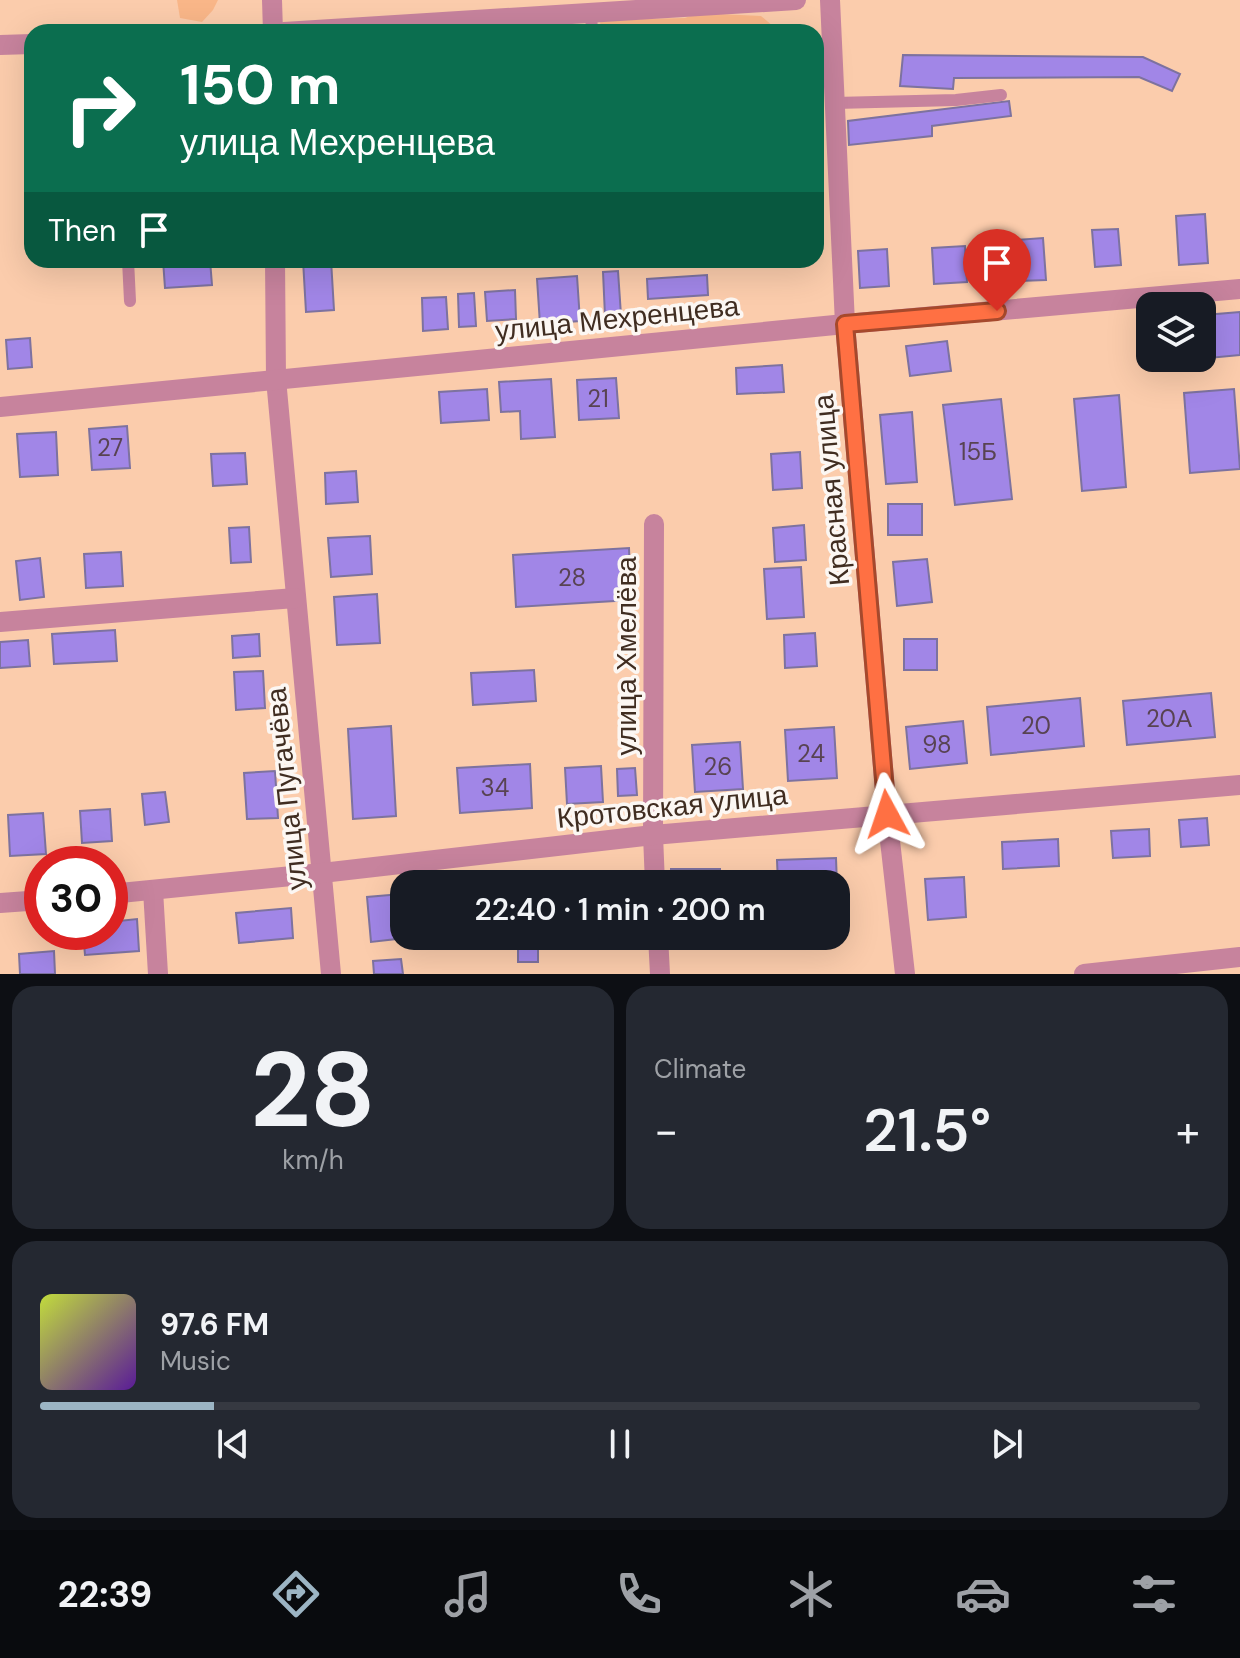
<!DOCTYPE html>
<html lang="en">
<head>
<meta charset="utf-8">
<style>
  :root { --surface:#171b24; --page:#242831; --text:#f1f3f6; --muted:#9ea1a6; --line:#363941; --accent:#9cb5c4 }
  body { margin:0; font-family:"DM Sans",sans-serif; background:var(--page); color:var(--text); height:100vh; display:flex; flex-direction:column; font-size:30px; white-space:nowrap }
  * { box-sizing:border-box; margin:0 }
  p { font-size:26px; color:var(--muted) }
  .icon { flex:none; width:44px; height:44px; fill:none; stroke:currentColor; stroke-width:2; stroke-linecap:round; stroke-linejoin:round }
  .map { position:relative; height:974px; overflow:hidden }
  .details { display:flex; flex-direction:column; gap:12px; padding:12px; background:#0d0f14; flex:1 }
  .details>* { flex:none }
  .guide { position:absolute; left:24px; top:24px; width:800px; height:244px; border-radius:24px; box-shadow:0 8px 32px #0002; background:#0b6e4f; color:#fff; overflow:hidden }
  .fabs { position:absolute; left:1136px; top:292px; display:grid; gap:16px }
  .fabs a { display:grid; place-items:center; width:80px; height:80px; border-radius:16px; background:var(--surface); box-shadow:0 8px 32px #0002; font-size:40px }
  .speed { position:absolute; left:24px; top:846px; display:flex; gap:16px; font-size:40px; font-weight:700; text-align:center }
  .speed>* { display:grid; place-content:center; width:104px; height:104px; border-radius:50%; background:var(--surface); box-shadow:0 8px 32px #0002; line-height:1 }
  .speed .limit { border:12px solid #d22; background:#fff; color:#111 }
  .pin { position:absolute; display:grid; place-items:center; width:68px; height:68px; color:#fff; margin:-82px -34px; border-radius:50% 50% 50% 0; rotate:-45deg; box-shadow:0 0 8px #0007 }
  .pin .icon { rotate:45deg }
  .me { position:absolute; width:88px; margin:-44px; rotate:355deg; stroke-linejoin:round; filter:drop-shadow(0 0 6px #0008) }
  .turn { display:flex; align-items:center; gap:28px; height:168px; padding:0 24px; font-size:36px }
  .turn .icon { width:104px; height:104px; stroke-width:2.5 }
  .turn b { display:block; font-size:56px; line-height:68px }
  .then { display:flex; align-items:center; height:76px; padding:0 24px; background:#0003; gap:16px; font-size:30px }
  .big { font-size:60px; font-weight:600; line-height:1.1 }
  .details .card { flex:1; display:flex; flex-direction:column; justify-content:center; gap:12px; min-width:0; padding:0 28px; border-radius:24px; background:var(--page) }
  .details .dial { align-items:center; gap:0 }
  .dial b { font-size:104px; line-height:1 }
  .song { display:flex; align-items:center; gap:24px }
  .cover { width:96px; height:96px; border-radius:12px; background:linear-gradient(135deg,hsl(70 70% 55%),hsl(270 70% 35%)) }
  .played { height:8px; border-radius:4px; background:linear-gradient(90deg,var(--accent) 15%,var(--line) 15%) }
  .keys { display:flex; justify-content:space-around; direction:ltr }
  .heat { display:flex; justify-content:space-between; align-items:center; font-size:44px; direction:ltr }
  .details .tiles { flex:1; display:grid; gap:12px; grid-template-columns:1fr 1fr }
  .card:last-child { grid-column:span 2 }
  .trip { position:absolute; left:390px; top:870px; width:460px; height:80px; border-radius:24px; background:var(--surface); box-shadow:0 8px 32px #0002; font-weight:600; line-height:80px; text-align:center }
  .menu { display:flex; height:128px; justify-content:space-around; align-items:center; background:#090b0e; color:var(--muted) }
  .menu .icon { width:56px; height:56px }
  .menu .current { color:var(--accent) }
  .menu b { font-size:36px; color:var(--text) }
  .map>svg:first-child { display:block }
  .green { fill:#f9b688 }
  .building { fill:#a186e7; stroke:#7d729f; stroke-width:2 }
  .lines { fill:none; stroke-linecap:round; stroke-linejoin:round }
  .service { stroke:#c7839d; stroke-width:12 }
  .minor { stroke:#c7839d; stroke-width:20 }
  .route-casing { stroke:#a6492c; stroke-width:20 }
  .route { stroke:#ff7043; stroke-width:14 }
  .labels { text-anchor:middle; stroke-width:7; stroke-linejoin:round; paint-order:stroke }
  .number-label { font-size:24px; fill:#584352 }
  .street-label { font-size:28px; fill:#402d21; stroke:#fcf7f3 }
</style>
</head>
<body>
<div class="map">
<svg width="1240" height="974" viewBox="0 0 1240 974">
  <rect width="100%" height="100%" fill="#fbccac"/>
  <g class="green">
    <polygon points="177,0 218,0 213,10 202,22 180,18"/>
    <polygon points="698,13 761,16 780,32 601,32 600,20 685,18"/>
  </g>
  <g class="building">
    <polygon points="903,55 1143,57 1180,74 1172,91 1139,77 954,78 953,89 900,86"/>
    <polygon points="1009,101 1011,116 932,126 932,136 849,145 848,121"/>
    <polygon points="1205,214 1208,263 1179,265 1176,216"/>
    <polygon points="1118,229 1121,265 1095,267 1092,230"/>
    <polygon points="1043,238 1046,280 1019,281 1016,240"/>
    <polygon points="965,246 967,282 934,284 932,248"/>
    <polygon points="887,249 889,286 860,288 858,251"/>
    <polygon points="163,260 210,260 212,285 165,288"/>
    <polygon points="303,260 331,260 334,310 306,312"/>
    <polygon points="618,271 621,315 605,316 603,272"/>
    <polygon points="707,275 708,295 648,299 647,279"/>
    <polygon points="577,276 580,321 540,324 537,279"/>
    <polygon points="515,290 516,319 487,321 485,292"/>
    <polygon points="474,293 476,326 459,327 458,294"/>
    <polygon points="446,297 448,329 423,331 422,298"/>
    <polygon points="1240,312 1240,355 1209,358 1205,315"/>
    <polygon points="30,338 32,367 8,369 6,340"/>
    <polygon points="947,341 951,371 910,376 906,346"/>
    <polygon points="782,365 784,392 737,394 736,368"/>
    <polygon points="616,378 619,418 579,420 577,380"/>
    <polygon points="551,379 555,437 521,439 520,411 501,412 499,382"/>
    <polygon points="487,389 489,420 441,423 439,392"/>
    <polygon points="1234,389 1240,469 1190,473 1184,393"/>
    <polygon points="1119,395 1126,487 1082,491 1074,399"/>
    <polygon points="1001,399 1012,499 955,505 943,405"/>
    <polygon points="912,412 917,482 886,484 880,415"/>
    <polygon points="127,426 130,468 92,470 89,429"/>
    <polygon points="56,432 58,475 20,477 17,434"/>
    <polygon points="800,452 802,488 773,490 771,454"/>
    <polygon points="245,453 247,484 213,486 211,454"/>
    <polygon points="356,471 358,502 326,504 325,473"/>
    <rect x="888" y="504" width="34" height="31"/>
    <polygon points="804,525 806,560 775,562 773,528"/>
    <polygon points="249,527 251,562 231,563 229,528"/>
    <polygon points="370,536 372,574 331,577 328,538"/>
    <polygon points="629,548 631,600 516,607 513,555"/>
    <polygon points="121,552 123,586 86,588 84,554"/>
    <polygon points="40,558 44,597 20,600 16,561"/>
    <polygon points="927,559 932,602 897,606 893,562"/>
    <polygon points="801,567 804,617 767,619 764,569"/>
    <polygon points="377,594 380,643 337,645 334,597"/>
    <polygon points="115,630 117,661 54,664 52,634"/>
    <polygon points="815,633 817,666 785,668 784,635"/>
    <polygon points="259,634 260,656 233,658 232,636"/>
    <rect x="904" y="639" width="33" height="31"/>
    <polygon points="28,640 30,666 0,668 0,642"/>
    <polygon points="534,670 536,701 473,705 471,673"/>
    <polygon points="263,671 265,708 236,710 234,672"/>
    <polygon points="1211,693 1215,737 1127,745 1123,701"/>
    <polygon points="1080,698 1084,746 991,755 987,707"/>
    <polygon points="963,721 967,763 910,769 906,727"/>
    <polygon points="391,726 396,816 353,819 348,729"/>
    <polygon points="834,727 837,778 788,781 785,730"/>
    <polygon points="740,742 743,789 695,792 692,745"/>
    <polygon points="530,764 532,808 460,813 457,768"/>
    <polygon points="601,766 603,802 567,804 565,768"/>
    <polygon points="635,768 637,795 618,796 617,769"/>
    <polygon points="275,771 278,818 247,819 244,773"/>
    <polygon points="165,792 169,822 145,825 142,794"/>
    <polygon points="110,809 112,841 82,843 80,811"/>
    <polygon points="43,813 46,854 10,856 8,815"/>
    <polygon points="1207,818 1209,845 1181,847 1179,820"/>
    <polygon points="1149,829 1150,856 1113,858 1111,831"/>
    <polygon points="1058,839 1059,866 1003,869 1002,842"/>
    <polygon points="836,858 837,885 778,884 777,860"/>
    <rect x="671" y="869" width="49" height="15"/>
    <polygon points="635,871 636,884 604,884 603,873"/>
    <polygon points="964,877 966,917 928,920 925,879"/>
    <polygon points="401,894 405,938 371,942 367,897"/>
    <polygon points="291,908 293,938 239,943 236,913"/>
    <polygon points="137,919 139,951 85,955 83,932 110,932 110,922"/>
    <rect x="518" y="936" width="20" height="26"/>
    <polygon points="54,951 55,974 20,974 19,954"/>
    <polygon points="401,959 403,974 374,974 373,961"/>
  </g>
  <g class="lines">
    <g class="service">
      <polyline points="591,13 592,32"/>
      <polyline points="835,103 956,100 1001,95"/>
      <polyline points="128,260 130,301"/>
    </g>
    <g class="minor">
      <polyline points="272,0 273,32"/>
      <polyline points="830,0 845,324 887,814 905,974"/>
      <polyline points="284,32 796,0"/>
      <polyline points="0,45 32,44"/>
      <polyline points="275,260 276,379 331,974"/>
      <polyline points="0,407 845,324 1240,289"/>
      <polyline points="654,524 653,835 655,884"/>
      <polyline points="0,622 295,598"/>
      <polyline points="153,890 158,974"/>
      <polyline points="110,894 322,873 653,835 1240,785"/>
      <polyline points="0,903 42,900"/>
      <polyline points="658,936 660,974"/>
      <polyline points="1084,974 1240,957"/>
    </g>
  </g>
  <g class="lines">
    <defs>
      <polyline id="route" points="887,814 845,324 997,311"/>
    </defs>
    <use href="#route" class="route-casing"/>
    <use href="#route" class="route"/>
  </g>
  <g class="labels">
    <g class="number-label">
      <text x="598" y="407">21</text>
      <text x="110" y="456">27</text>
      <text x="978" y="460">15Б</text>
      <text x="572" y="586">28</text>
      <text x="1169" y="727">20А</text>
      <text x="1036" y="734">20</text>
      <text x="937" y="753">98</text>
      <text x="811" y="762">24</text>
      <text x="718" y="775">26</text>
      <text x="495" y="796">34</text>
    </g>
    <g class="street-label">
      <text transform="translate(617 318) rotate(-6)" y="10">улица Мехренцева</text>
      <text transform="translate(831 490) rotate(-95)" y="10">Красная улица</text>
      <text transform="translate(626 656) rotate(-90)" y="10">улица Хмелёва</text>
      <text transform="translate(286 789) rotate(-96)" y="10">улица Пугачёва</text>
      <text transform="translate(672 806) rotate(-6)" y="10">Кротовская улица</text>
    </g>
  </g>
</svg>
<div class="fabs">
<a><svg class="icon" aria-label="layers" viewBox="0 0 24 24"><path d="M12 4l9 5-9 5-9-5zM3 14l9 5 9-5"/></svg></a>
</div>
<div class="speed"><div class="limit">30</div></div>
<div class="pin" style="left:997px;top:311px;background:#d93025"><svg class="icon" aria-label="arrive" viewBox="0 0 24 24"><path d="M6 21V4h12l-3 4 3 4H6"/></svg></div>
<svg class="me" style="left:887px;top:814px" viewBox="-20 -20 40 40"><path d="M0-17L14 15 0 8-14 15z" fill="#ff7043" stroke="#fff" stroke-width="4"/></svg>
<div class="trip">22:40 · 1 min · 200 m</div>
<div class="guide">
<div class="turn"><svg class="icon" aria-label="right" viewBox="0 0 24 24"><path d="M7 20v-9h11M14 6l5 5-5 5"/></svg><div><b>150 m</b>улица Мехренцева</div></div>
<div class="then">Then<svg class="icon" aria-label="arrive" viewBox="0 0 24 24"><path d="M6 21V4h12l-3 4 3 4H6"/></svg></div>
</div>
</div>
<section class="details">
<div class="tiles">
<div class="card dial"><b>28</b><p>km/h</p></div>
<div class="card"><p>Climate</p>
<div class="heat"><a>−</a><b class="big">21.5°</b><a>+</a></div>
</div>
<div class="card">
<div class="song"><i class="cover"></i><div><b>97.6 FM</b><p>Music</p></div></div>
<div class="played"></div>
<div class="keys"><svg class="icon" aria-label="previous" viewBox="0 0 24 24"><path d="M18 5L8 12l10 7zM5 5v14"/></svg><svg class="icon" aria-label="pause" viewBox="0 0 24 24"><path d="M8 5v14M16 5v14"/></svg><svg class="icon" aria-label="next" viewBox="0 0 24 24"><path d="M6 5l10 7-10 7zM19 5v14"/></svg></div>
</div>
</div>
</section>
<nav class="menu">
<b>22:39</b>
<svg class="icon current" aria-label="directions" viewBox="0 0 24 24"><path d="M12 3l9 9-9 9-9-9zM9 14v-3h6M13 9l2 2-2 2"/></svg>
<svg class="icon" aria-label="music" viewBox="0 0 24 24"><path d="M9 18V5l10-2v13"/><circle cx="6" cy="18" r="3"/><circle cx="16" cy="16" r="3"/></svg>
<svg class="icon" aria-label="phone" viewBox="0 0 24 24"><path d="M5 4h4l2 5-3 2q2 4 5 5l2-3 5 2v4C11 20 4 13 5 4z"/></svg>
<svg class="icon" aria-label="climate" viewBox="0 0 24 24"><path d="M12 3v18M4 7l16 10M4 17L20 7"/></svg>
<svg class="icon" aria-label="car" viewBox="0 0 24 24"><path d="M5 17H2v-5l4-1 3-4h7l3 4 3 1v5h-3M9 17h6M6 11h13"/><circle cx="7" cy="17" r="2"/><circle cx="17" cy="17" r="2"/></svg>
<svg class="icon" aria-label="filters" viewBox="0 0 24 24"><path d="M4 7h16M4 17h16"/><circle cx="9" cy="7" r="2"/><circle cx="15" cy="17" r="2"/></svg>
</nav>
</body>
</html>
